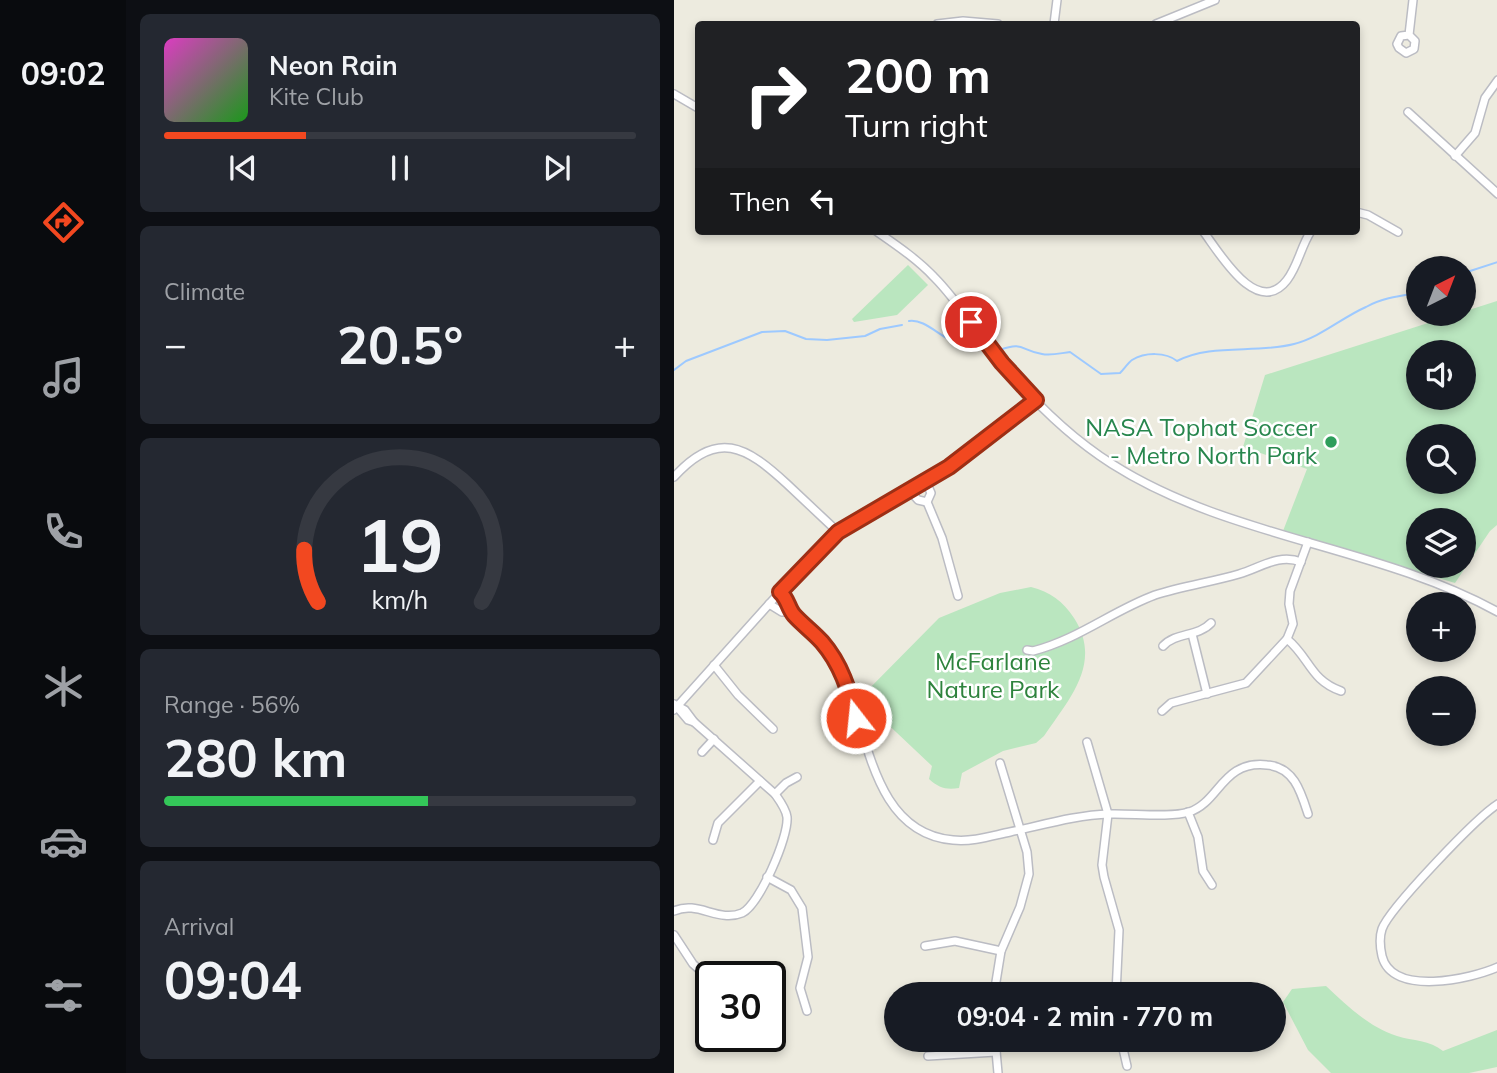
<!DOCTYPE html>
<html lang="en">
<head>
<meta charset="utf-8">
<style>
  :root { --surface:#171b24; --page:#242831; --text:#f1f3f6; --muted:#9ea1a6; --line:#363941; --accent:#f24820 }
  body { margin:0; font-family:Mulish,sans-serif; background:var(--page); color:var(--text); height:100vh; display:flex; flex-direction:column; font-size:26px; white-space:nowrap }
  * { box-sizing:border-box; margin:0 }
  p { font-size:23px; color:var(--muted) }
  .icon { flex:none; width:38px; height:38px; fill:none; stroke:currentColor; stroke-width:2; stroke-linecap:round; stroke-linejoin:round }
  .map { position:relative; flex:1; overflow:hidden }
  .sheet { display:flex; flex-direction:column; gap:14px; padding:14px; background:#0d0f14; width:548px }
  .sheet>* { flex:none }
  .hud { position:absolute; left:21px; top:21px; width:665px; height:214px; border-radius:7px; box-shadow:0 4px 10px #0003; background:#202124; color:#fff; overflow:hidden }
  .needle { width:46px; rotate:42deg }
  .buttons { position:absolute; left:732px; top:256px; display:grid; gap:14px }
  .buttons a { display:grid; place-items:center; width:70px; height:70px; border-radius:50%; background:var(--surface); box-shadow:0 4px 10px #0003; font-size:35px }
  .speed { position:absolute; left:21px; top:961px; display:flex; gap:14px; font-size:35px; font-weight:700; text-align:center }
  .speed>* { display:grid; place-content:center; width:91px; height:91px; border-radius:50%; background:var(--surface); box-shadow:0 4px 10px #0003; line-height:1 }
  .speed .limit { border:4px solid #111; border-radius:10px; background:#fff; color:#111 }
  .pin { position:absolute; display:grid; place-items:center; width:60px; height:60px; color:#fff; margin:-30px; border:4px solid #fff; border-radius:50%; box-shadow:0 2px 7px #0007 }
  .me { position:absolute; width:77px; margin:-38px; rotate:344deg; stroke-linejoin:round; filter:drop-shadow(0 0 5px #0008) }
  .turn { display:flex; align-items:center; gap:24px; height:147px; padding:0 35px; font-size:32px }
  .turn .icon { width:91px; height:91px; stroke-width:2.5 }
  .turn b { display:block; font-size:49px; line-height:60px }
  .then { display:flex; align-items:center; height:66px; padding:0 35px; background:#0003; gap:14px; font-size:26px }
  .big { font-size:52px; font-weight:700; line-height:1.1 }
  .sheet .card { flex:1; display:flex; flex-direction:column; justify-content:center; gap:10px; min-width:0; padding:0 24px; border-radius:10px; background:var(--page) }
  .sheet .dial { align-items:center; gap:0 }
  .dial svg { height:182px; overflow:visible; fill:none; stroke:var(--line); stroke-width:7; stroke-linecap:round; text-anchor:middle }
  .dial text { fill:var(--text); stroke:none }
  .song { display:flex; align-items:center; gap:21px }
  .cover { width:84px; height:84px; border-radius:10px; background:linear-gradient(135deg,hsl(310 70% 55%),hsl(120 70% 35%)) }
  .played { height:7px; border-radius:4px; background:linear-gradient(90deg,var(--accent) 30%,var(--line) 30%) }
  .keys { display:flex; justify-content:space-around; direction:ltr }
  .heat { display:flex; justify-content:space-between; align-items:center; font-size:38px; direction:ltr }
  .charge { height:10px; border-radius:5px; background:linear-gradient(90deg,#34c759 56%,var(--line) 0) }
  .trip { position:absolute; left:210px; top:982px; width:402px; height:70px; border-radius:35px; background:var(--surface); box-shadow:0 4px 10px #0003; font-weight:700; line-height:70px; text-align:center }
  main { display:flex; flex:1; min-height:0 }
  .dock { display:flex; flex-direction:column; width:126px; justify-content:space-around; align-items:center; background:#090b0e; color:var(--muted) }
  .dock .icon { width:49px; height:49px }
  .dock .active { color:var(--accent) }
  .dock b { font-size:32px; color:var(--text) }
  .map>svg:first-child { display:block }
  .green { fill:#bae6bf; fill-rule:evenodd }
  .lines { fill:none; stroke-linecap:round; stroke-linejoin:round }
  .stream { stroke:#9dc9ff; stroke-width:2 }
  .minor-casing { stroke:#bbbcc3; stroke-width:10 }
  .minor { stroke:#fff; stroke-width:7 }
  .route-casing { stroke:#9d2f15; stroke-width:18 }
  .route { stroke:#f24820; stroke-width:12 }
  .leisure-dot { fill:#2e9e5b; stroke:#fff; stroke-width:2.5 }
  .labels { text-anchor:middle; stroke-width:5; stroke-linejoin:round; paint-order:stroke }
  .leisure-label { font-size:24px; fill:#27864d; stroke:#fff; text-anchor:end }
  .park-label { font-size:24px; fill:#2e833d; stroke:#fff }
</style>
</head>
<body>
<main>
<nav class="dock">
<b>09:02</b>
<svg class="icon active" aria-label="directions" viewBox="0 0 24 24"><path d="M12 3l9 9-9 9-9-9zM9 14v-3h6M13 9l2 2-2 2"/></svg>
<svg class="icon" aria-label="music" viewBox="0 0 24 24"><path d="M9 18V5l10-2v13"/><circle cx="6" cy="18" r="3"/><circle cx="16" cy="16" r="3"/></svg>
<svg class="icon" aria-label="phone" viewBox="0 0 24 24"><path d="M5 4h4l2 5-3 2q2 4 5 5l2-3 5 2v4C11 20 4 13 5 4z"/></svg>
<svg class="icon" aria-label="climate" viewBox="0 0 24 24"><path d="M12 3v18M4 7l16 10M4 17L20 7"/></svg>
<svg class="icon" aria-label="car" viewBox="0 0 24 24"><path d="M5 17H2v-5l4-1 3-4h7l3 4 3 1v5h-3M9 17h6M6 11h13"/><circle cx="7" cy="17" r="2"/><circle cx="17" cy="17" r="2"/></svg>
<svg class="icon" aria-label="filters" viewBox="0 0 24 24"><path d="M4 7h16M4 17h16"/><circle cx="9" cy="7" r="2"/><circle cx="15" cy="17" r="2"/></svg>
</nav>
<section class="sheet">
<div class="card">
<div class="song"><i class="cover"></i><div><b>Neon Rain</b><p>Kite Club</p></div></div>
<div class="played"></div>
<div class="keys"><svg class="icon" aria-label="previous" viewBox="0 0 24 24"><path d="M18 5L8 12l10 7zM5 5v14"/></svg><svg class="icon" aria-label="pause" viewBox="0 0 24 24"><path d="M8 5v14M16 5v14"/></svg><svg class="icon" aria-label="next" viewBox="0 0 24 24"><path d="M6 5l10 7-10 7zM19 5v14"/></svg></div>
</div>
<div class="card"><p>Climate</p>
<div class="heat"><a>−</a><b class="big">20.5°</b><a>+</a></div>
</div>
<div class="card dial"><svg viewBox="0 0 100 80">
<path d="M14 69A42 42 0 1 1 86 69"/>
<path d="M14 69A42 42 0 0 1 8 46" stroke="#f24820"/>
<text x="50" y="56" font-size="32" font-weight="700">19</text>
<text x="50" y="72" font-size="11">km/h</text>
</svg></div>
<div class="card"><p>Range · 56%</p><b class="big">280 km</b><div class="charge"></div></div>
<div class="card"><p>Arrival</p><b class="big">09:04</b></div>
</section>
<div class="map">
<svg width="824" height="1073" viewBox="0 0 824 1073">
  <rect width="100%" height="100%" fill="#edebdf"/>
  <g class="green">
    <polygon points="234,265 254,285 223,315 180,322 178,319"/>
    <path d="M823,301v224l-7,6 -35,52 -172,-52 24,-62 -64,-22 22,-72zM744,352h45v45h-45zM744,436h45v45h-45zM744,520h45v45h-45z"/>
    <path d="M357,587c19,5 32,14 43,31 29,45 -5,81 -30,118l-8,7 -33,8 -41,22 -3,15c-13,2 -20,0 -30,-9l3,-13 -72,-68 79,-80 61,-25z"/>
    <path d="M652,986c21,20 43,41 71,50 16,5 33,4 46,15l54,-21v37l-28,6h-138l-23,-23 -25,-48 9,-13z"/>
  </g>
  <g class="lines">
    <g class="stream">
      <polyline points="789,276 793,272 824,262"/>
      <path d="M235,321c14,-2 26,11 38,17"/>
      <polyline points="281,341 308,348"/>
      <path d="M326,350c24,-9 21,1 42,4 9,2 19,-1 28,-2l31,22 19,-1c4,-4 8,-10 12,-13 13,-8 34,-8 45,1 34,-18 79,-7 117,-17 27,-7 47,-26 72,-37 16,-9 33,-11 52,-14"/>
      <polyline points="0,370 12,361 88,332 111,331 132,339 153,340 191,336 206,329 228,325"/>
    </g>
    <defs>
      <g id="minor">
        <polyline points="263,24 289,21 324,24"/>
        <polyline points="380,24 383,0"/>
        <polyline points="482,24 541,0"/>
        <polyline points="735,35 727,36 723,44 725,48 732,53 740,49 741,41 735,35 739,0"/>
        <polyline points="0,94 24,108"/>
        <polyline points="734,112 824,194"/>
        <polyline points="781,156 801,133 811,98 824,80"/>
        <polyline points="682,212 694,215 724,232"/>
        <path d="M202,231c20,14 41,28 58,46 24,24 41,53 62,79 33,41 72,80 116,108 118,75 264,81 386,148"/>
        <path d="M529,231c16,21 54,88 84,49 11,-14 14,-34 24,-49"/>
        <path d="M0,477c43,-48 72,-31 113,7 17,16 34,32 51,48"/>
        <polyline points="252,482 257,493 253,502 268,538 284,596"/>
        <polyline points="236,491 244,500 253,502"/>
        <path d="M106,592c9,8 7,14 12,22 6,6 14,12 20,18 12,12 24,26 31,42 25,57 29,159 110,166 20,2 38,-4 57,-8 33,-7 66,-17 99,-18 22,-1 60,4 80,-2 31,-10 33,-52 78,-47 27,2 34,27 41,49"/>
        <polyline points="95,604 108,612 117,612"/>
        <polyline points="518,634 533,694"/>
        <path d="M613,639c23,19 23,41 54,52"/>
        <path d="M489,646c13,-14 35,-9 48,-23"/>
        <path d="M353,650l6,1c46,-12 79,-40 122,-56 28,-9 57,-13 84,-21 21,-6 40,-21 62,-12"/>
        <polyline points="40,665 64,695 99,729"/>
        <polyline points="3,707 14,720 20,722"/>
        <polyline points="0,710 106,592 160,536 275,467 362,400"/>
        <polyline points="488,711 497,703 572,683 613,639 619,624 615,604 616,591 634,542"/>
        <polyline points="413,742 434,814 428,865 430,877 445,930 442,994"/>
        <polyline points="28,752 40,739"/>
        <polyline points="101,794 112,783 123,777"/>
        <path d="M824,804c-21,13 -109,105 -116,125 -3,9 -2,18 0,27 10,41 89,23 116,11"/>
        <polyline points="514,812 524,837 529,871 538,885"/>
        <polyline points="39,840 44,823 86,781"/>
        <polyline points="93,877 117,890 128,908 134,957 126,988 133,1011"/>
        <path d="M0,911c24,-11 44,12 68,2 17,-8 47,-76 45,-96 -1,-8 -7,-16 -12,-23l-81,-72 -9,-12 -11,-6"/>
        <polyline points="0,935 19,964 37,980"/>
        <polyline points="251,946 281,941 327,951"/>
        <polyline points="320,994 327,951 346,907 355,874 353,852 326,763"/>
        <polyline points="321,1040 324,1073"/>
        <polyline points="447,1040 453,1066"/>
        <polyline points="526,1040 573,1042"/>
        <polyline points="254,1056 322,1052"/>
      </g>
    </defs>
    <use href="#minor" class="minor-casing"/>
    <use href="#minor" class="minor"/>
  </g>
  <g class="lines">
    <defs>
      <path id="route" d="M182,718c-7,-28 -15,-54 -34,-76 -9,-10 -20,-18 -28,-27 -6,-7 -6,-16 -14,-23l58,-60 111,-65 87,-67 -34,-37 -31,-41"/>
    </defs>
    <use href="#route" class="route-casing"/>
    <use href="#route" class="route"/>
  </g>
  <circle class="leisure-dot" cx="657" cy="442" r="7"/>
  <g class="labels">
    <g class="leisure-label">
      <text x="643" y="436">NASA Tophat Soccer<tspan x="643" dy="28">- Metro North Park</tspan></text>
    </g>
    <g class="park-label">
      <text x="319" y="670">McFarlane<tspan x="319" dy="28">Nature Park</tspan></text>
    </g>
  </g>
</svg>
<div class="buttons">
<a><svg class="needle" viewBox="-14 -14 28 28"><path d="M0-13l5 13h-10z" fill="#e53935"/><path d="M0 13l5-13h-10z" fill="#9ea1a6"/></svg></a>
<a><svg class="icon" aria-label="sound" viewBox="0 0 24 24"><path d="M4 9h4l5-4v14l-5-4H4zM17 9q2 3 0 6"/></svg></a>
<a><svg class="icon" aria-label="search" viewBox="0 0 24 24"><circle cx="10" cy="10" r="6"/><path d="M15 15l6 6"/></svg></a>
<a><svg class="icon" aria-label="layers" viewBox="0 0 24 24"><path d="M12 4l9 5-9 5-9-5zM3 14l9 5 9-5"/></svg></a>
<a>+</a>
<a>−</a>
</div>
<div class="speed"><div class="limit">30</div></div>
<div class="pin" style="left:297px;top:322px;background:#d93025"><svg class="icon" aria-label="arrive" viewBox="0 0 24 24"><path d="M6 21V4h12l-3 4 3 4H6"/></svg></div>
<svg class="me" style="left:182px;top:718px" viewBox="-20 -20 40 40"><circle r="17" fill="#f24820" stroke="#fff" stroke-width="3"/><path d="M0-11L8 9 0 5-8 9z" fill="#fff"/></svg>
<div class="trip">09:04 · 2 min · 770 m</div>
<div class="hud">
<div class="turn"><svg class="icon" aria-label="right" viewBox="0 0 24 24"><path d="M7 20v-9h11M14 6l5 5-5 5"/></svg><div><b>200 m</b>Turn right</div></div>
<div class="then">Then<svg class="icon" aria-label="left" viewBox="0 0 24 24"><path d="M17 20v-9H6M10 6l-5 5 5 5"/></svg></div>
</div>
</div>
</main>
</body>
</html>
